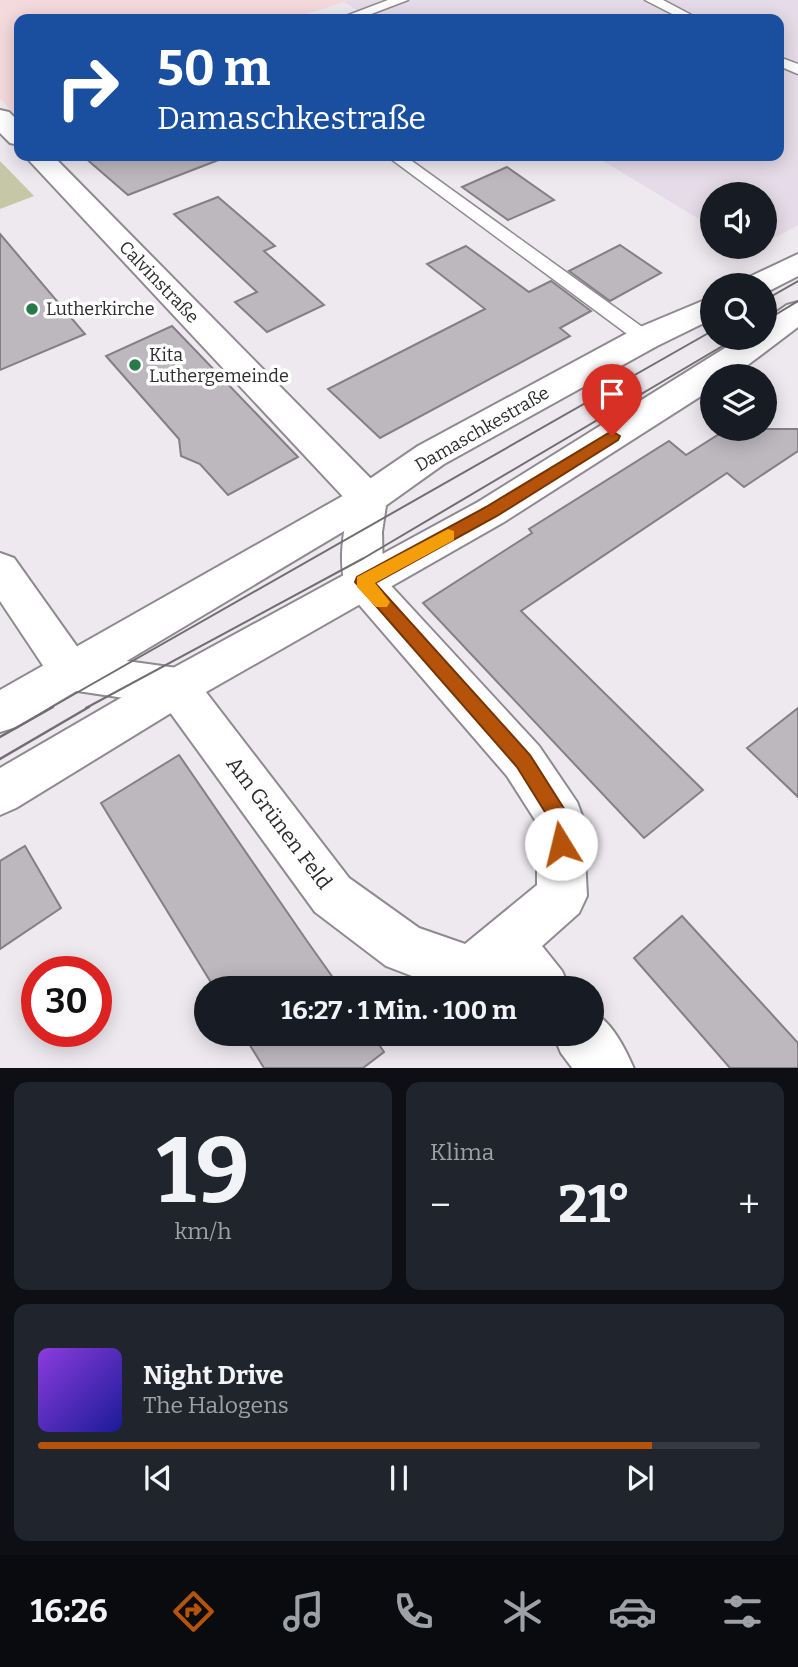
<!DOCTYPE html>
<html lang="de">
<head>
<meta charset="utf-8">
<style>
  :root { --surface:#171b24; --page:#20242c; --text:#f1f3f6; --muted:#9ea1a6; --line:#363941; --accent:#b45309 }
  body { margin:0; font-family:Bitter,serif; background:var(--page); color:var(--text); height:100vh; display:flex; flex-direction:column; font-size:26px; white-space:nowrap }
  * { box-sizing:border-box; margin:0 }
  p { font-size:23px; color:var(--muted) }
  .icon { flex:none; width:38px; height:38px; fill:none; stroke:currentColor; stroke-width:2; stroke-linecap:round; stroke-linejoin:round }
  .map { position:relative; height:1068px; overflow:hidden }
  .details { display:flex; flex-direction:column; gap:14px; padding:14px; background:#0d0f14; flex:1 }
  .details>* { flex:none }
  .hud { position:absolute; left:14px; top:14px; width:770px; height:147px; border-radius:14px; box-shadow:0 4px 18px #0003; background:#1a4fa0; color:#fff; overflow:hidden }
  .fabs { position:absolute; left:700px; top:182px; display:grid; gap:14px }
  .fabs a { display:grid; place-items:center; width:77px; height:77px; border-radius:50%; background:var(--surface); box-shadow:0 4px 18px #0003; font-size:35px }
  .speed { position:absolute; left:21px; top:956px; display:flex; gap:14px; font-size:35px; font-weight:700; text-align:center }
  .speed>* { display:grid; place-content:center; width:91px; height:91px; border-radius:50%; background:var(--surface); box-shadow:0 4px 18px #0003; line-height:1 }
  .speed .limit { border:10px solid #d22; background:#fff; color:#111 }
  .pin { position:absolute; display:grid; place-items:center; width:60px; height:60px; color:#fff; margin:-72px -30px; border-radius:50% 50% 50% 0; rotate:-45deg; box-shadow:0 0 7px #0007 }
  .pin .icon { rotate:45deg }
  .me { position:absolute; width:77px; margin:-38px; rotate:351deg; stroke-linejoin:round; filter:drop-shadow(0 0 5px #0008) }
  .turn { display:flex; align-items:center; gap:24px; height:147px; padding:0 28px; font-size:32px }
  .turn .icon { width:91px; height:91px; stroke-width:2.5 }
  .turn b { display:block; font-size:49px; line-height:60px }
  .big { font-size:52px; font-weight:700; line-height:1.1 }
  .details .widget { flex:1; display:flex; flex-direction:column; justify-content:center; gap:10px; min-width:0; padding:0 24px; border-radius:14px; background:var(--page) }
  .details .dial { align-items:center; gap:0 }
  .dial b { font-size:91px; line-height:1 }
  .song { display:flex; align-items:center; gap:21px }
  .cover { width:84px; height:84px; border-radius:10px; background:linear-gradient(135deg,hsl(270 70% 55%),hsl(240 70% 35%)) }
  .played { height:7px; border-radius:4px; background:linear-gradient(90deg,var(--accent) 85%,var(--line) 85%) }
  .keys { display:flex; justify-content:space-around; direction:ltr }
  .heat { display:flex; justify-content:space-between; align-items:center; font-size:38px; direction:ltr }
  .details .tiles { flex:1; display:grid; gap:14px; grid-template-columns:1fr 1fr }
  .widget:last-child { grid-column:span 2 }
  .trip { position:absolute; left:194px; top:976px; width:410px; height:70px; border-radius:35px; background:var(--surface); box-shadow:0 4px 18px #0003; font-weight:700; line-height:70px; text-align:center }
  .tab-bar { display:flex; height:112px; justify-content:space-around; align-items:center; background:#090b0e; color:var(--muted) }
  .tab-bar .icon { width:49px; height:49px }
  .tab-bar .on { color:var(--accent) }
  .tab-bar b { font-size:32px; color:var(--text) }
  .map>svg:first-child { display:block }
  .built { fill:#e6dbe8 }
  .medical { fill:#f4d9dd }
  .green { fill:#c5c7a6 }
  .building { fill:#bdb8be; stroke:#847f85; stroke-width:2 }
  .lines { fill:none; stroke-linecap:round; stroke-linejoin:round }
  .lane-casing { stroke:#8f8a90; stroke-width:3 }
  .street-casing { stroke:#8f8a90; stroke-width:4 }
  .secondary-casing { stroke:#8f8a90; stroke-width:4 }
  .lane { fill:#fff; fill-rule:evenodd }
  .street { fill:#fff; fill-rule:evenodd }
  .secondary { fill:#fff; fill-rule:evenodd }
  .tram-far1 { stroke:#716e72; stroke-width:2 }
  .tram { stroke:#716e72; stroke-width:2.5 }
  .route { fill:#b45309; stroke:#753606; stroke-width:2 }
  .slow { fill:#f59e0b }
  .poi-dot { fill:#297a4b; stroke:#fff; stroke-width:2.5 }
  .labels { text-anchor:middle; stroke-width:7; stroke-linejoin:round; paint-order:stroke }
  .street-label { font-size:18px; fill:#2e2c2f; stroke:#fff }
  .poi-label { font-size:18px; fill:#2e2c2f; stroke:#fff; text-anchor:start }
  .near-street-label { font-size:21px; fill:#2e2c2f; stroke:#fff }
</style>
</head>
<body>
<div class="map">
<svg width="798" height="1069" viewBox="0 0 798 1069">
  <rect width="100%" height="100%" fill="#eee8ef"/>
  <polygon class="built" points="350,0 798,0 798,225 765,243 765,194 712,194 712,227 595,156 779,156 779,19 372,19 344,2"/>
  <polygon class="medical" points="0,0 350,0 292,19 19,19 19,113 15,114 0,99"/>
  <polygon class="green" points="0,161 34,196 0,209"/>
  <g class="building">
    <polygon points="83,156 221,156 221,159 128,195"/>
    <polygon points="507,167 554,200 508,220 462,187"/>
    <polygon points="218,197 275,246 264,251 324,305 267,332 235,302 257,292 174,214"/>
    <polygon points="0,234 85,334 0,370"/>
    <polygon points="620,245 661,273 610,301 569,271"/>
    <polygon points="466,246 529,292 551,281 591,311 560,328 570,336 380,438 328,389 485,309 427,264"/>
    <polygon points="172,326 272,430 298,457 228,495 200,464 181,456 179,439 106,356"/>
    <polygon points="727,429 798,429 798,451 744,487 727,473 521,611 703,790 644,838 423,603 532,533 529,529 669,441 686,455"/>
    <polygon points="798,708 798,797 747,748"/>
    <polygon points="179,755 307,941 341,989 215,989 101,803"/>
    <polygon points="25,846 61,908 0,949 0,861"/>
    <polygon points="682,916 798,1043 798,1068 730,1068 634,958"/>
    <polygon points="243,1034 372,1034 384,1052 363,1068 264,1068"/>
  </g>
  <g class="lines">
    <defs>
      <g id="lane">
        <polygon points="388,0 408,0 358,19 338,19"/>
        <polygon points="645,0 663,0 699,19 682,19"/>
        <polygon points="779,57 798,64 798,74 779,66"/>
        <polygon points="387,156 405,156 652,334 655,338 652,342 638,342"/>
      </g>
      <g id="street">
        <polygon points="0,110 9,112 19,122 19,145 10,143 0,133"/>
        <path d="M25,156h28l328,333 6,10 -5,33 1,45 156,169 38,56 6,16 4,78 -8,17 -37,33 20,25 8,18h-59l-8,-10 -12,10h-45l-60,-23 -71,-54 -151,-208 -93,-14 -15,-5 -56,-84v-48l14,5 69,97 94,13 15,6 157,204 70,50 46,16 72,-59v-62l-30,-47 -158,-183c-13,-25 -5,-63 0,-90z"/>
        <path d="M592,1012c19,8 34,38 42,57h-61l-12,-16 -8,-19h39z"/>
      </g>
      <g id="secondary">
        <polygon points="798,254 798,276 765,293 765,285 742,285 747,278"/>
        <polygon points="712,297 712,319 657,346 444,464 381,509 16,727 0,732 0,690 355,489 418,446 633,330"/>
        <polygon points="798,302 798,327 733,376 712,376 712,389 504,522 192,700 16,808 0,815 0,768 162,674 478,502 741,338 765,338 765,320 787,305"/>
      </g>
    </defs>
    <use href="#lane" class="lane-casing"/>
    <use href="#street" class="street-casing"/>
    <use href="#secondary" class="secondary-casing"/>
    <use href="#lane" class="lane"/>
    <use href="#street" class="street"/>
    <use href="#secondary" class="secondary"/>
    <g class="tram-far1">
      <polyline points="765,300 798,281"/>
      <polyline points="765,321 798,301"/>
      <polyline points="50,708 712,331"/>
      <polyline points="86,708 364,558 736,338"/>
    </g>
    <g class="tram">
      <polyline points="0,737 53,707"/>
      <polyline points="0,759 89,707"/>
    </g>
  </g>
  <polygon class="route" points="612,431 620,436 618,440 497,516 375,583 530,755 570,818 568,850 561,853 554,850 550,820 517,767 355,582 357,577 486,507"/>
  <polygon class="slow" points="448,529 454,531 454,540 375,583 390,602 387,607 376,607 357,587 357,577"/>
  <g class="poi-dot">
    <circle cx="32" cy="309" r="7"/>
    <circle cx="135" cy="365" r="7"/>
  </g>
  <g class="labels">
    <g class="street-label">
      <text transform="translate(159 282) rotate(46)" y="6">Calvinstraße</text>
      <text transform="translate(482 429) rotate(-30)" y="6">Damaschkestraße</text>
    </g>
    <g class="poi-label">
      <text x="46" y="315">Lutherkirche</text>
      <text x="149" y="361">Kita<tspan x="149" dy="21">Luthergemeinde</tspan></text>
    </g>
    <g class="near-street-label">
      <text transform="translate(279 823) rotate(53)" y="7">Am Grünen Feld</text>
    </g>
  </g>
</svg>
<div class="fabs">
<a><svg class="icon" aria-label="sound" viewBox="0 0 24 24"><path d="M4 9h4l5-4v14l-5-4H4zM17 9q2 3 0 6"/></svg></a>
<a><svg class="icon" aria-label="search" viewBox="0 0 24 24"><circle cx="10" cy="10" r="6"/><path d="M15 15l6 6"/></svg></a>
<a><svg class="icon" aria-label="layers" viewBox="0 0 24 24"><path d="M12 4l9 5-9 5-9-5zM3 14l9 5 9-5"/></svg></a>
</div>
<div class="speed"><div class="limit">30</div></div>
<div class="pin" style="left:612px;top:436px;background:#d93025"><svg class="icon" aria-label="arrive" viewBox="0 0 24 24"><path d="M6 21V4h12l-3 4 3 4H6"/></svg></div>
<svg class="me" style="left:561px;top:844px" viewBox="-20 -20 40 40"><circle r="19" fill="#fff"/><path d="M0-13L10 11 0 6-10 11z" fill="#b45309"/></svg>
<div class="trip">16:27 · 1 Min. · 100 m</div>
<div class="hud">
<div class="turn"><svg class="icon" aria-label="right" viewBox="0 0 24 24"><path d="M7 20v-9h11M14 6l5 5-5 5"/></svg><div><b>50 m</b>Damaschkestraße</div></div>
</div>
</div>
<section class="details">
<div class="tiles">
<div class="widget dial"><b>19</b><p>km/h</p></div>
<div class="widget"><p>Klima</p>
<div class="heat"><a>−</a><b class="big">21°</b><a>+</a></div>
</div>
<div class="widget">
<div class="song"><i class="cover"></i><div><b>Night Drive</b><p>The Halogens</p></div></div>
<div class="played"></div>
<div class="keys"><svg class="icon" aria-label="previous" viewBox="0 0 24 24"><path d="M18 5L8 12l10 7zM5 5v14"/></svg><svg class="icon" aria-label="pause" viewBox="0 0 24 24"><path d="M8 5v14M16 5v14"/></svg><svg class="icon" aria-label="next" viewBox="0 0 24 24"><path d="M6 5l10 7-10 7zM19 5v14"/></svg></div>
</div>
</div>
</section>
<nav class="tab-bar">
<b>16:26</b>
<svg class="icon on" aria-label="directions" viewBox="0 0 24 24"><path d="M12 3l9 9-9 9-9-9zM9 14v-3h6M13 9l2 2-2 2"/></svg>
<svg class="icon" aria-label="music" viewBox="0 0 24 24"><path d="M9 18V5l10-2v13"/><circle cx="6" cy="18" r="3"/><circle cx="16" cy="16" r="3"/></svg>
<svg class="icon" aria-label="phone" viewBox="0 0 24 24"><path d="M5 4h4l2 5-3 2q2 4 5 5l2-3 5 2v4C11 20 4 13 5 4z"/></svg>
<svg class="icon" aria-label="climate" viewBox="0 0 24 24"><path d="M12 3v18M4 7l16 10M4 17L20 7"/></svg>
<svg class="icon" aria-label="car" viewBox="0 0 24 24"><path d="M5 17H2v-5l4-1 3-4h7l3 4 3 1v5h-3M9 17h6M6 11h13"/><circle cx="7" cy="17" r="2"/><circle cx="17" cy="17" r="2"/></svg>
<svg class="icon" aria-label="filters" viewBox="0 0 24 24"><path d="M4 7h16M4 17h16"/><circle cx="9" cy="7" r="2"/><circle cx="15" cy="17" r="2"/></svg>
</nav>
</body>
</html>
